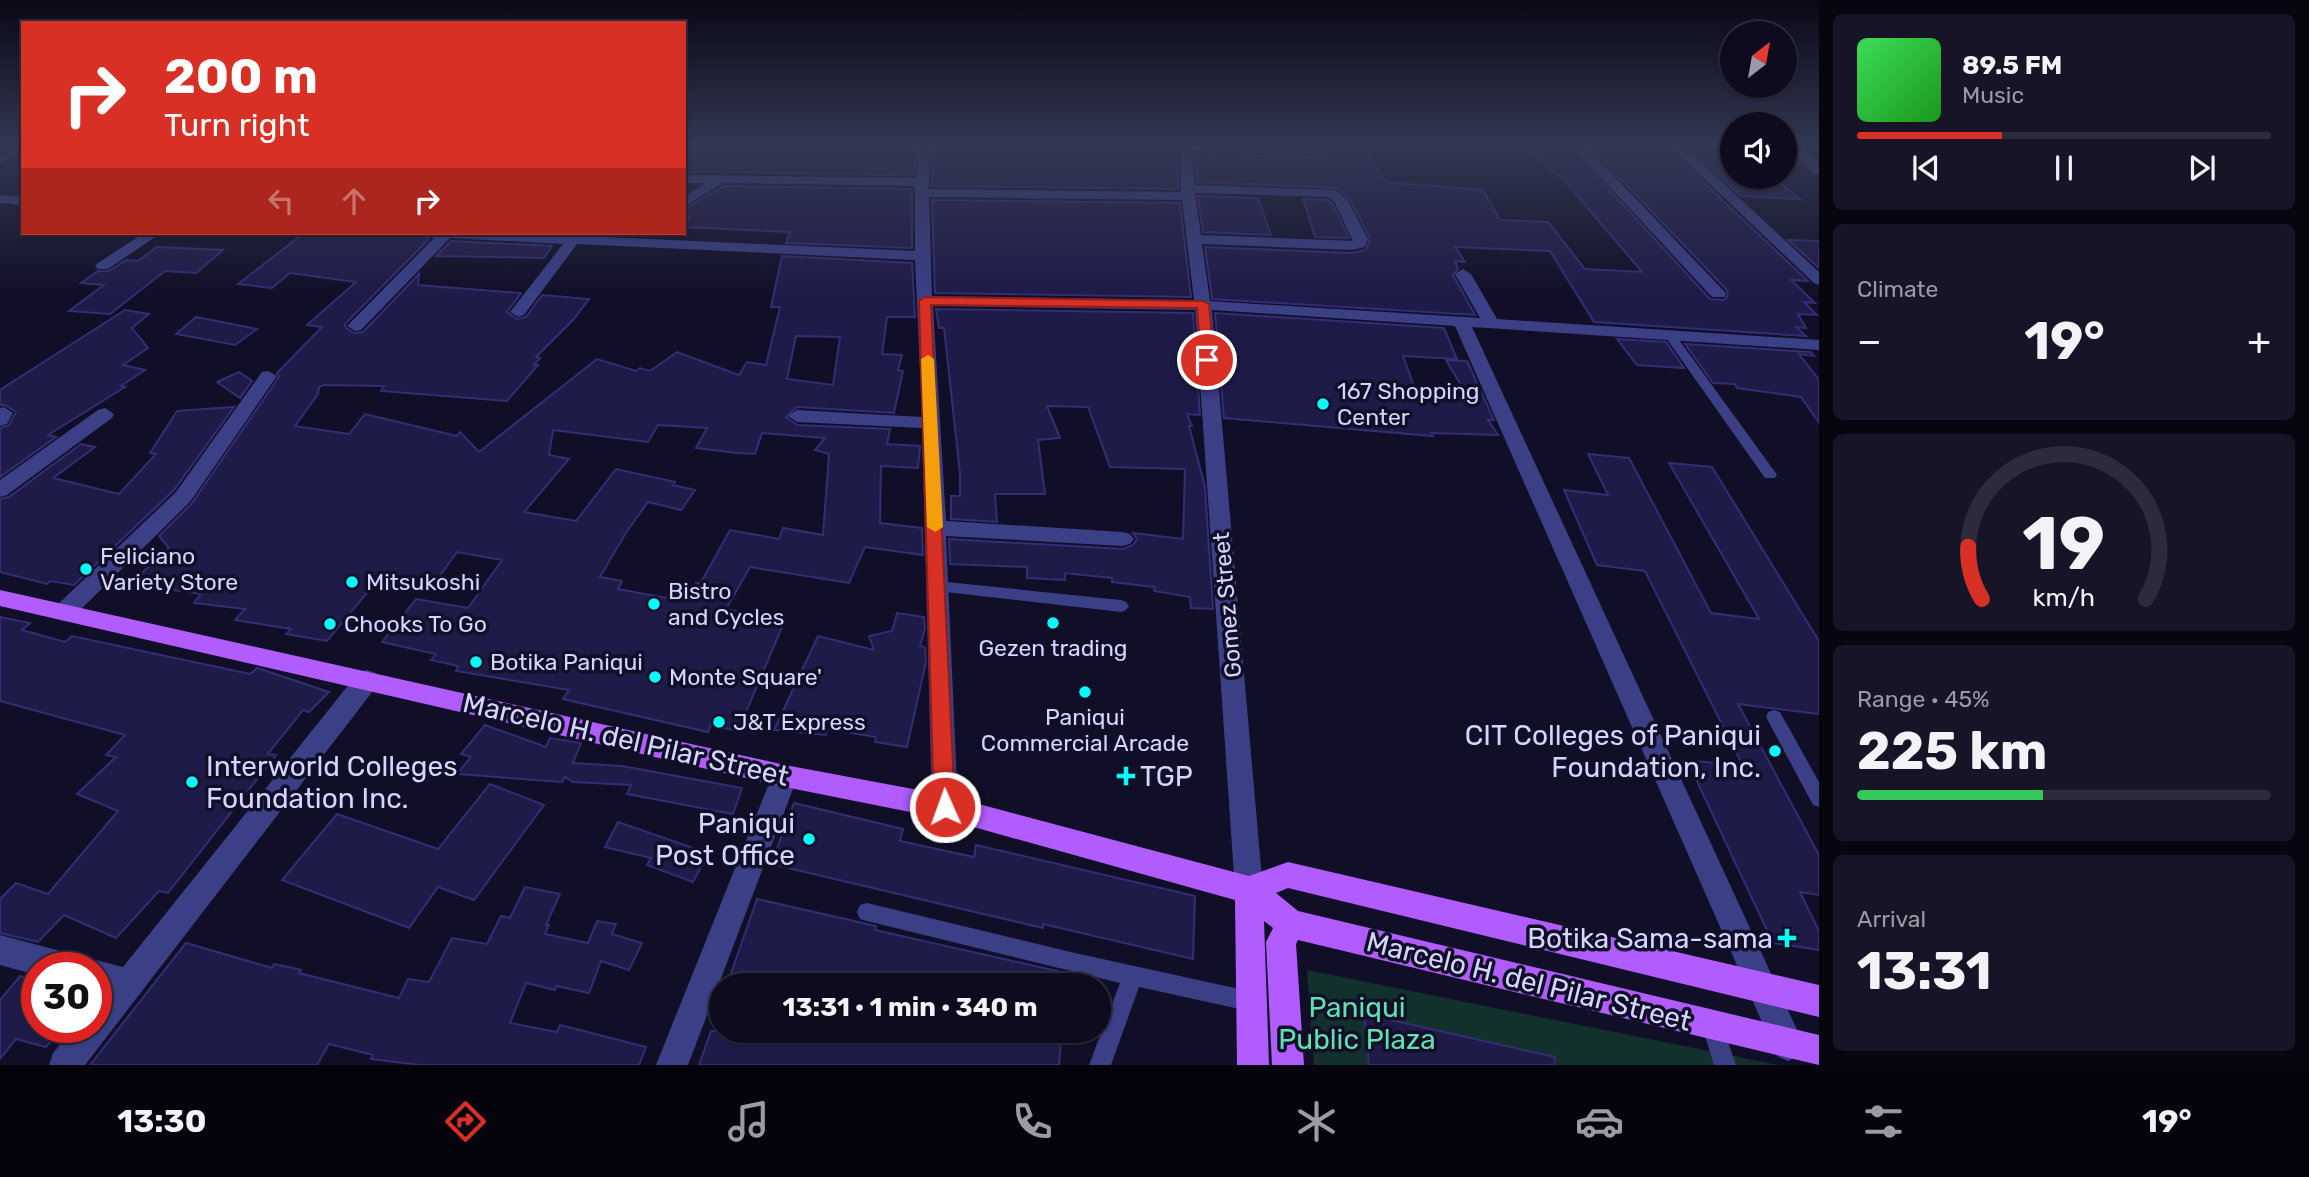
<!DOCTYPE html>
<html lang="en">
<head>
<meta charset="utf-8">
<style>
  :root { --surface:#0d0b1d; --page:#161426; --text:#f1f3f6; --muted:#9a9ba4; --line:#2d2b3b; --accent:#d93025 }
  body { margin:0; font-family:Rubik,sans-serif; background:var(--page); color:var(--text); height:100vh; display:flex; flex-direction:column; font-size:26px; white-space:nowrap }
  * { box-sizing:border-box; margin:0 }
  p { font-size:23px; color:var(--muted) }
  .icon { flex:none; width:38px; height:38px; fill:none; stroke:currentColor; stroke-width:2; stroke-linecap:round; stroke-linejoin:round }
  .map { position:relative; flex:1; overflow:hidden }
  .side { display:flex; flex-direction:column; gap:14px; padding:14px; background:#070610; width:490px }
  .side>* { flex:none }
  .banner { position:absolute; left:21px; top:21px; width:665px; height:214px; border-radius:0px; box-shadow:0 2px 5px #0004,0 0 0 2px var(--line); background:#d93025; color:#fff; overflow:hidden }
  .needle { width:46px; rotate:31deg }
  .controls { position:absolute; left:1720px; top:21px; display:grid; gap:14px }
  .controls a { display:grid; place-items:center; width:77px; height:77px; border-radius:50%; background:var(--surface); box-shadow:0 2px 5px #0004,0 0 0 2px var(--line); font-size:35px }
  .speed { position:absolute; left:21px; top:952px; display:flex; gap:14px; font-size:35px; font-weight:700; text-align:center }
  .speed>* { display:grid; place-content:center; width:91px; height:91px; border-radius:50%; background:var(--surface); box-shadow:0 2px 5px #0004,0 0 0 2px var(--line); line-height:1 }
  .speed .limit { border:10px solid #d22; background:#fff; color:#111 }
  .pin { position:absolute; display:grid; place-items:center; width:60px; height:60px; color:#fff; margin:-30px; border:4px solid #fff; border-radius:50%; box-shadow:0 2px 7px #0007 }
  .me { position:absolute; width:77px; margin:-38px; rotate:358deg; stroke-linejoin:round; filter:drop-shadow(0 0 5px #0008) }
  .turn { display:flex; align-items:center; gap:24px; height:147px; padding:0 28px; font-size:32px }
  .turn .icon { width:91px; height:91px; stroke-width:2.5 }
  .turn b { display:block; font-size:49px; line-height:60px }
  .lanes { display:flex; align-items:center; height:66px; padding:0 28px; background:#0003; justify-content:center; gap:35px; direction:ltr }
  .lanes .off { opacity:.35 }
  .big { font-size:52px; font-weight:700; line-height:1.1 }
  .side .widget { flex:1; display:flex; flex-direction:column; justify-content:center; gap:10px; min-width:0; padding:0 24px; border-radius:10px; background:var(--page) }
  .side .dial { align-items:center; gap:0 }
  .dial svg { height:182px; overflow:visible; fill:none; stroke:var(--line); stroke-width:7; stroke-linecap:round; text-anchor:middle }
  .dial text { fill:var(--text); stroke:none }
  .song { display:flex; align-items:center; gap:21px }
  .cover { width:84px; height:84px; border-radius:10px; background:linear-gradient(135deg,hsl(130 70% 55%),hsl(120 70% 35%)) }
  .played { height:7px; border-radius:4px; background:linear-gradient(90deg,var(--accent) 35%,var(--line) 35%) }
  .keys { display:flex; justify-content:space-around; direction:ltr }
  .heat { display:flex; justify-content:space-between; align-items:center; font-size:38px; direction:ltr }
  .charge { height:10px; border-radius:5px; background:linear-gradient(90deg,#34c759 45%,var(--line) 0) }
  .trip { position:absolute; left:709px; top:973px; width:402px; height:70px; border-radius:35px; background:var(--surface); box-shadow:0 2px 5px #0004,0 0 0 2px var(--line); font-weight:700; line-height:70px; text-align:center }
  .dock { display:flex; height:112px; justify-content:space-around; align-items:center; background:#05040c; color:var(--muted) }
  .dock .icon { width:49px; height:49px }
  .dock .on { color:var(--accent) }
  .dock b { font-size:32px; color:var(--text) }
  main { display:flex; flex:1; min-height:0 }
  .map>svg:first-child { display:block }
  .green { fill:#12312c }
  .building { fill:#1f1b48; stroke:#332d74; stroke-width:2; fill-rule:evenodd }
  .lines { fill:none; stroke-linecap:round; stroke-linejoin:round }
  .lane { fill:#3a3f86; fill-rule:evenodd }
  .street { fill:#3a3f86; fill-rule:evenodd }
  .primary { fill:#b15cff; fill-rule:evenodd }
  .route { fill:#d93025; stroke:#8d1f18; stroke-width:2 }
  .slow { fill:#f59e0b }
  .poi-dot { fill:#01fffd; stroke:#110f27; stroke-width:2.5 }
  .labels { text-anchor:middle; stroke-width:7; stroke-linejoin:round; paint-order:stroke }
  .poi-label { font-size:23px; fill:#d5d5ff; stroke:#110f27; text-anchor:start }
  .street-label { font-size:23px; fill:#d5d5ff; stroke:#110f27 }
  .near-poi-label { font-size:28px; fill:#d5d5ff; stroke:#110f27; text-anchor:end }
  .near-street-label { font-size:28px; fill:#d5d5ff; stroke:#110f27 }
  .near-park-label { font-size:28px; fill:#5fe1b2; stroke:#110f27 }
</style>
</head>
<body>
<main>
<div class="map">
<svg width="1819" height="1065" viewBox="0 0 1819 1065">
  <rect width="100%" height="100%" fill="#110f27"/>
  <polygon class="green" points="1307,970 1778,1065 1314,1065"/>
  <g class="building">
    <polygon points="769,146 915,146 914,175 684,172 684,147 765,152"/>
    <polygon points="933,146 1176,146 1178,189 932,186"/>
    <polygon points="1528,146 1569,146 1710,299 1724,300 1728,295 1726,289 1589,146 1659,146 1667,154 1678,158 1808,281 1791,280 1815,303 1804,302 1817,315 1798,314 1806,328 1796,327 1806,336 1594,322 1550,251 1455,247 1465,262 1455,261 1458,269 1453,275 1475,315 1212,299 1205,247 1352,253 1366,250 1370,238 1349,198 1337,188 1197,182 1196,154 1328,157 1336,152 1369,154 1386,182 1483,190 1500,220 1548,222 1585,269 1642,272 1564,180 1556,172 1551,172"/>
    <polygon points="1701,159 1720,160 1732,173 1732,177 1772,177 1800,199 1741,196"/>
    <polygon points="724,186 912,189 912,248 786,243 790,232 684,227 689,216 684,216 684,209"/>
    <polygon points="1198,196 1258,198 1271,235 1203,232"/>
    <polygon points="1303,199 1326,200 1332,203 1349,238 1315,237"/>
    <polygon points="932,200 1180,203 1191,297 935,293"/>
    <path d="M304,233h117l8,6 -84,85 1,4 8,5 9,-1 56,-58 -1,11 103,8 -14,19 10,7 9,-2 16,-22 47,4 -16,21 -37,37 4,1 -6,7h4l-31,36 -126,-10 3,-5 -60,-1 -5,2 -1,7 -23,32 54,8 16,-20 92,22 3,-4 19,20 118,-93 39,12 4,-3 10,3 27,-19 62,23 8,-13 19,3 14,-58h-9l11,-51 130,7 3,54h-28l-5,37 20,1 -4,15 5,1 -9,42 -97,-6 -11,10 11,8 93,4 -3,15 33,2 -2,22 -37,-2 -1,57 42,5 1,27 -58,-8 -16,36 -99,-16 -24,42 59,11 -47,111 -27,-6 -3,7 -145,-33 6,-9 -113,-19 2,-5 -27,-6 5,-6 -54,-12 34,-43 52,9 34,-48 -45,-8 -29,40 -53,-9 -48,58 -41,-7 5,-5 -56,-9 10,-11 -51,-6 7,-9 -71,-10 39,-36 -10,-12 33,-33 87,-126 -2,-4 45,-46 -15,-2 49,-43 -66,-9 -18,15 -34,-4zM796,336l44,1 -7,48 -46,-6zM658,425l49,3 -11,20 41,5 18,1 7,-21 63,5 -10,12 14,4 -6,81 -40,-7 -4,11 -49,-9 -30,54 -4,-1 -2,4 -19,-5 -9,16 -48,-9 4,-8 -22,-4 27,-46 21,-29 33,8 14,-20 -22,-5 2,-3 -59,-13 -40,52 -52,-9 45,-53 -20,-4 4,-25 95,12z"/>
    <polygon points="1788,240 1819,241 1819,268"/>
    <polygon points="451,241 552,246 544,258 436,256"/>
    <polygon points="157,247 223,250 196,273 165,271 110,314 69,311 104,285 81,283 98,271 109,271 126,260 138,261"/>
    <polygon points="936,309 1193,313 1200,415 1187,414 1192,426 1189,426 1205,487 1213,609 1191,608 1190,597 1154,591 1155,587 1112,582 1112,578 1065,573 1065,580 1027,578 1027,567 950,564 949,539 1123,549 1133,545 1137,539 1133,533 1183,539 1185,469 1110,467 1088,407 1047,406 1060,438 1038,440 1045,494 995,494 997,522 951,519 951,496 960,496 960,474 944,328 939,328"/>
    <polygon points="125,310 149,314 132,328 148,348 123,365 145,370 121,386 125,387 48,435 56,437 0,477 0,428 9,425 16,412 5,405 0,405 0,390"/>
    <polygon points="1215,313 1444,328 1457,359 1403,356 1417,394 1468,397 1446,360 1467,361 1494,420 1488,420 1498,435 1432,433 1433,436 1224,418"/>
    <polygon points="196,317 257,329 235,345 176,334"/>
    <polygon points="1617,339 1666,342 1684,368 1637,365"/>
    <polygon points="1685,344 1811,352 1814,356 1799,354 1819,380 1819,423 1801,397 1737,388 1735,384 1713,383"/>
    <polygon points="239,372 252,381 240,398 217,382"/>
    <polygon points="234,407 174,490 74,585 50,581 47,584 0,572 0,499 9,497 81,444 95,447 53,478 119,494 156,454 150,453 177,411"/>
    <polygon points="1588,454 1629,458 1711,613 1759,619 1669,463 1712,467 1819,641 1819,714 1738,704 1819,855 1819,895 1800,892 1819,931 1819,950 1773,943 1687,760 1743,766 1645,571 1597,565 1564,490 1608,495"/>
    <polygon points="897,613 924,617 925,629 920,646 925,647 926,662 907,747 875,742 876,737 827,729 826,735 774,730 818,636 874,650 869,636 892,631"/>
    <polygon points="0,617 30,623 22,630 65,642 72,636 250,674 257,668 329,692 309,712 303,710 268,754 276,755 168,893 159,891 116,938 64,915 38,942 0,933 0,899 16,883 48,894 118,811 77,794 116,757 106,755 125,735 0,701"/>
    <polygon points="485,725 546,747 550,738 581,743 573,763 622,766 742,788 733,814 627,794 631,785 573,782 565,777 562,782 457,774 471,757 461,754"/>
    <polygon points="490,784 544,805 474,900 438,887 409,928 282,880 337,814 438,849"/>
    <polygon points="794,803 903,829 900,841 974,857 976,845 1195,896 1193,959 1043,924 1043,928 771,864"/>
    <polygon points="618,822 708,853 693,882 647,865 651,858 605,847"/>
    <polygon points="525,887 560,894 546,925 549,925 545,934 588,943 597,921 616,924 612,934 642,943 629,970 601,961 589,993 556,986 555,990 526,983 510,1023 557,1032 560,1025 646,1047 639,1065 420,1065 371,1059 373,1055 329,1044 317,1065 90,1065 186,943 272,968 274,964 301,970 299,973 399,998 408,979 429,982 452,938 487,944 501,916 510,918"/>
    <polygon points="757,899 876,926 875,930 1088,978 1087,985 727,985"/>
    <polygon points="20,976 37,980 37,1027 60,1030 46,1047 16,1039 0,1059 0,1000"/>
    <polygon points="1364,1014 1555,1057 1554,1065 1369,1065"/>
    <polygon points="711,1031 1062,1031 1059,1065 699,1065"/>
  </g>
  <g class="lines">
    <g class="lane">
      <polygon points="20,146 23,146 23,151 0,163 0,157"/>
      <polygon points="1670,332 1674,333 1775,472 1777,475 1775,478 1765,478 1664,335"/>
      <polygon points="937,581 1121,600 1126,602 1129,606 1126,610 1121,612 937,591 932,590 930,586 932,582"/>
      <polygon points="1774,710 1780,712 1819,782 1819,807 1813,805 1766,717 1768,712"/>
      <polygon points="867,903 1075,953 1253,992 1260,995 1263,1002 1260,1009 1253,1012 1139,987 1111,1065 1089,1065 1120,983 867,921 860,919 857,912 860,905"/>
      <polygon points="1713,1015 1720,1019 1736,1065 1714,1065 1702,1026 1706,1019"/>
    </g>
    <g class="street">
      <path d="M918,146h12l-1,43 252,3 -1,-46 152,1 2,3 -6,4 -135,-3 1,34 141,5 12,9 21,40 -3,8 -13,3 -150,-6 8,57 270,17 -25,-44 8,-5 8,5 26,45 322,21v10l-347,-23 327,707 5,11 -5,11 -11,5 -11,-5 -322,-730 -243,-16 51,580 -4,10 -10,4 -10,-4 -4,-10 -40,-580 -262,-4 13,215 177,11 7,2 4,5 -4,5 -7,2 -177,-10 12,271 -3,9 -10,3 -10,-3 -3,-9 -10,-379 -125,-6 -9,-6 9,-6 125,7 -7,-157 -338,-16 -53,71 -6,2 -8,-5 53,-68 -113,-6 -89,92 -6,1 -8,-5 87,-88 -8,-2 -2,-3h95l396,18v-65l-192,-3 -39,24v-10l21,-14h-21v-8l232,3zM1195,193l132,4 7,4 19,40 -152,-6zM929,197l253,3 12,100 -262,-4z"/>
      <polygon points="1572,146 1585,146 1724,291 1726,294 1724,297 1712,297"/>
      <polygon points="1670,146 1683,146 1819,272 1819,285 1814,283"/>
      <polygon points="1789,146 1802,146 1819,163 1819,175 1814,174"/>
      <polygon points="0,195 23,197 23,205 0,203"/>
      <polygon points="144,233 161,233 108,269 98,269 95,266 98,263"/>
      <polygon points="268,371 277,376 190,502 72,618 64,621 56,618 53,612 56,606 176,492 262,372"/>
      <polygon points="4,407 13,413 7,424 0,426 0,408"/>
      <polygon points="105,408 114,414 112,418 7,495 0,497 0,480 98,410"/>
      <polygon points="367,670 376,673 379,680 376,687 85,1065 49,1065 53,1053 75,1027 96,1027 96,1000 103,992 96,990 96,968 84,968 85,964 96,960 123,967 358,673"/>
      <polygon points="785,765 794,768 798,776 688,1065 656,1065 772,776 776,768"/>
      <polygon points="0,935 68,953 79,957 83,968 37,968 37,975 0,965"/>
    </g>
    <polygon class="primary" points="0,590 785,765 945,795 1249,876 1288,862 1819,985 1819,1017 1288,888 1276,893 1298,911 1819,1035 1819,1065 1298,940 1296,944 1304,1065 1272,1065 1266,942 1273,928 1264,921 1269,1065 1237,1065 1235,900 945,819 785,787 0,606"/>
  </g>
  <linearGradient id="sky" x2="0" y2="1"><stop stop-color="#090815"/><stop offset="0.49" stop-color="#323752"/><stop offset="1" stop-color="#323752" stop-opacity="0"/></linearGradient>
  <rect width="1819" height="295" fill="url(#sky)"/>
  <polygon class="route" points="925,297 1203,301 1209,304 1214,360 1207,364 1201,360 1197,308 931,305 955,807 952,813 945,816 937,813 934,807 919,301"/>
  <polygon class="slow" points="928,355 934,359 943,527 935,532 927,527 921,359"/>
  <g class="poi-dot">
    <circle cx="1323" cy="404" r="7"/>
    <circle cx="86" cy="569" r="7"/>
    <circle cx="352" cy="582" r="7"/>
    <circle cx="654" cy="604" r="7"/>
    <circle cx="1053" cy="623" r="7"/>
    <circle cx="330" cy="624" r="7"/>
    <circle cx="476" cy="662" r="7"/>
    <circle cx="655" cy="677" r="7"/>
    <circle cx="1085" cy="692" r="7"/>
    <circle cx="719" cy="722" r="7"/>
    <circle cx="1775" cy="751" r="7"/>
    <path d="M1122.5 765.5h7v7h7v7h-7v7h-7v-7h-7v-7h7z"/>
    <circle cx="192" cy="782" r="7"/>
    <circle cx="809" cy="839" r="7"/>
    <path d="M1783.5 927.5h7v7h7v7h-7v7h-7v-7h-7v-7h7z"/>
  </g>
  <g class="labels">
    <g class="poi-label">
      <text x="1337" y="399">167 Shopping<tspan x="1337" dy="26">Center</tspan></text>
      <text x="100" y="564">Feliciano<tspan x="100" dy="26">Variety Store</tspan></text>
      <text x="366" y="590">Mitsukoshi</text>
      <text x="668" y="599">Bistro<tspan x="668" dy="26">and Cycles</tspan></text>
      <text x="344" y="632">Chooks To Go</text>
      <text x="1053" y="656" text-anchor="middle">Gezen trading</text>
      <text x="490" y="670">Botika Paniqui</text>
      <text x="669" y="685">Monte Square'</text>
      <text x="1085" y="725" text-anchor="middle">Paniqui<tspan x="1085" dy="26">Commercial Arcade</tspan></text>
      <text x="733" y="730">J&amp;T Express</text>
    </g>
    <g class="street-label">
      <text transform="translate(1227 605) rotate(-95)" y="8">Gomez Street</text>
    </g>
    <g class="near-poi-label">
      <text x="1761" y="745">CIT Colleges of Paniqui<tspan x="1761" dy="32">Foundation, Inc.</tspan></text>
      <text x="206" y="776" text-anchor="start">Interworld Colleges<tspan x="206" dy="32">Foundation Inc.</tspan></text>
      <text x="1140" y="786" text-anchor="start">TGP</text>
      <text x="795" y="833">Paniqui<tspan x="795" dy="32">Post Office</tspan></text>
      <text x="1773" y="948">Botika Sama-sama</text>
    </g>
    <g class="near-street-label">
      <text transform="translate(626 739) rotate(13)" y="10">Marcelo H. del Pilar Street</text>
      <text transform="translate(1529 981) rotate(14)" y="10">Marcelo H. del Pilar Street</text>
    </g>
    <g class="near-park-label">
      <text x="1357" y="1017">Paniqui<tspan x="1357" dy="32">Public Plaza</tspan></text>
    </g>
  </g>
</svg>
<div class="controls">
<a><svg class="needle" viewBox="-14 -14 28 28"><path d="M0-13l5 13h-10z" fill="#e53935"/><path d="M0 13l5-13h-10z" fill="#9a9ba4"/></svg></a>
<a><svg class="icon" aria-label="sound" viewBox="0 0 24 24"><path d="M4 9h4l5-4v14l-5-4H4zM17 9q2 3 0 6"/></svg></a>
</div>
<div class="speed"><div class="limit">30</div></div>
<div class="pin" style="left:1207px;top:360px;background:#d93025"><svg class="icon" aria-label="arrive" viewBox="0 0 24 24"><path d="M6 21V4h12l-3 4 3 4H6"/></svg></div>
<svg class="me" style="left:945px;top:807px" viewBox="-20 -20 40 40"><circle r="17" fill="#d93025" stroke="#fff" stroke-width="3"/><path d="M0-11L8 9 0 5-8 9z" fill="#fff"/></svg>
<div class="trip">13:31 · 1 min · 340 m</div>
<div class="banner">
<div class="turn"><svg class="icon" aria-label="right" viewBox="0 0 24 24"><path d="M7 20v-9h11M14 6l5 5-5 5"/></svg><div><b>200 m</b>Turn right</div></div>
<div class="lanes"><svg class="icon off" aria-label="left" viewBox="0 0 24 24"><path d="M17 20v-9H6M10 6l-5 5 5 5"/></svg><svg class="icon off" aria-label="ahead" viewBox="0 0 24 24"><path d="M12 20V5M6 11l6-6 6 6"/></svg><svg class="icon" aria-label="right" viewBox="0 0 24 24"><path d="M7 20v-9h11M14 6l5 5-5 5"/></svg></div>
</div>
</div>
<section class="side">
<div class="widget">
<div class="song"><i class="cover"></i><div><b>89.5 FM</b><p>Music</p></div></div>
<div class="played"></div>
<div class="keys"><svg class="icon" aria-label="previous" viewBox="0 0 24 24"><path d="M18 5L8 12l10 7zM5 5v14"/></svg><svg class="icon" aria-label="pause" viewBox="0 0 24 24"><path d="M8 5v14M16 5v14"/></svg><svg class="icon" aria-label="next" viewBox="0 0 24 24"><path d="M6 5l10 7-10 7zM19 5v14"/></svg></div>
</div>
<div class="widget"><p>Climate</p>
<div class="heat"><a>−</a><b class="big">19°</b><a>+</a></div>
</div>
<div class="widget dial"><svg viewBox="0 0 100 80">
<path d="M14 69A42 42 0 1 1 86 69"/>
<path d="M14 69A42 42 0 0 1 8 46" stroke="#d93025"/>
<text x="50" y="56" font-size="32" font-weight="700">19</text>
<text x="50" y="72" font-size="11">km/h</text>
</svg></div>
<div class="widget"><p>Range · 45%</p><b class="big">225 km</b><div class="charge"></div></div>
<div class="widget"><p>Arrival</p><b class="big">13:31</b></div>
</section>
</main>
<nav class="dock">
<b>13:30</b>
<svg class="icon on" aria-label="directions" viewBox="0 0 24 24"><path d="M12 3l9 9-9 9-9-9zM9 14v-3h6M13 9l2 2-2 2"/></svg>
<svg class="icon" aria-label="music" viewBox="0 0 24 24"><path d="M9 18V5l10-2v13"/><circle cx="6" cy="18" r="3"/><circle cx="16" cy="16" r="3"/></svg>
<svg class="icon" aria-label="phone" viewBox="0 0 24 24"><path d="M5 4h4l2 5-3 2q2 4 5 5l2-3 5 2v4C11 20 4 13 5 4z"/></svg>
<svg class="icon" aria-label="climate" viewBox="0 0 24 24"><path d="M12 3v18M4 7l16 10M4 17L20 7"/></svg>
<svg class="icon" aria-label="car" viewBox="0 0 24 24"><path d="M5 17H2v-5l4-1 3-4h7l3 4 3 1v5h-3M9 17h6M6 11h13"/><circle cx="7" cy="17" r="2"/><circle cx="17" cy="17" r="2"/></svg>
<svg class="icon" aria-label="filters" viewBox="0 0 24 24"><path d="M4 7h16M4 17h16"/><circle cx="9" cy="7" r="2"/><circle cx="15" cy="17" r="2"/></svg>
<b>19°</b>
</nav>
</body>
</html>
